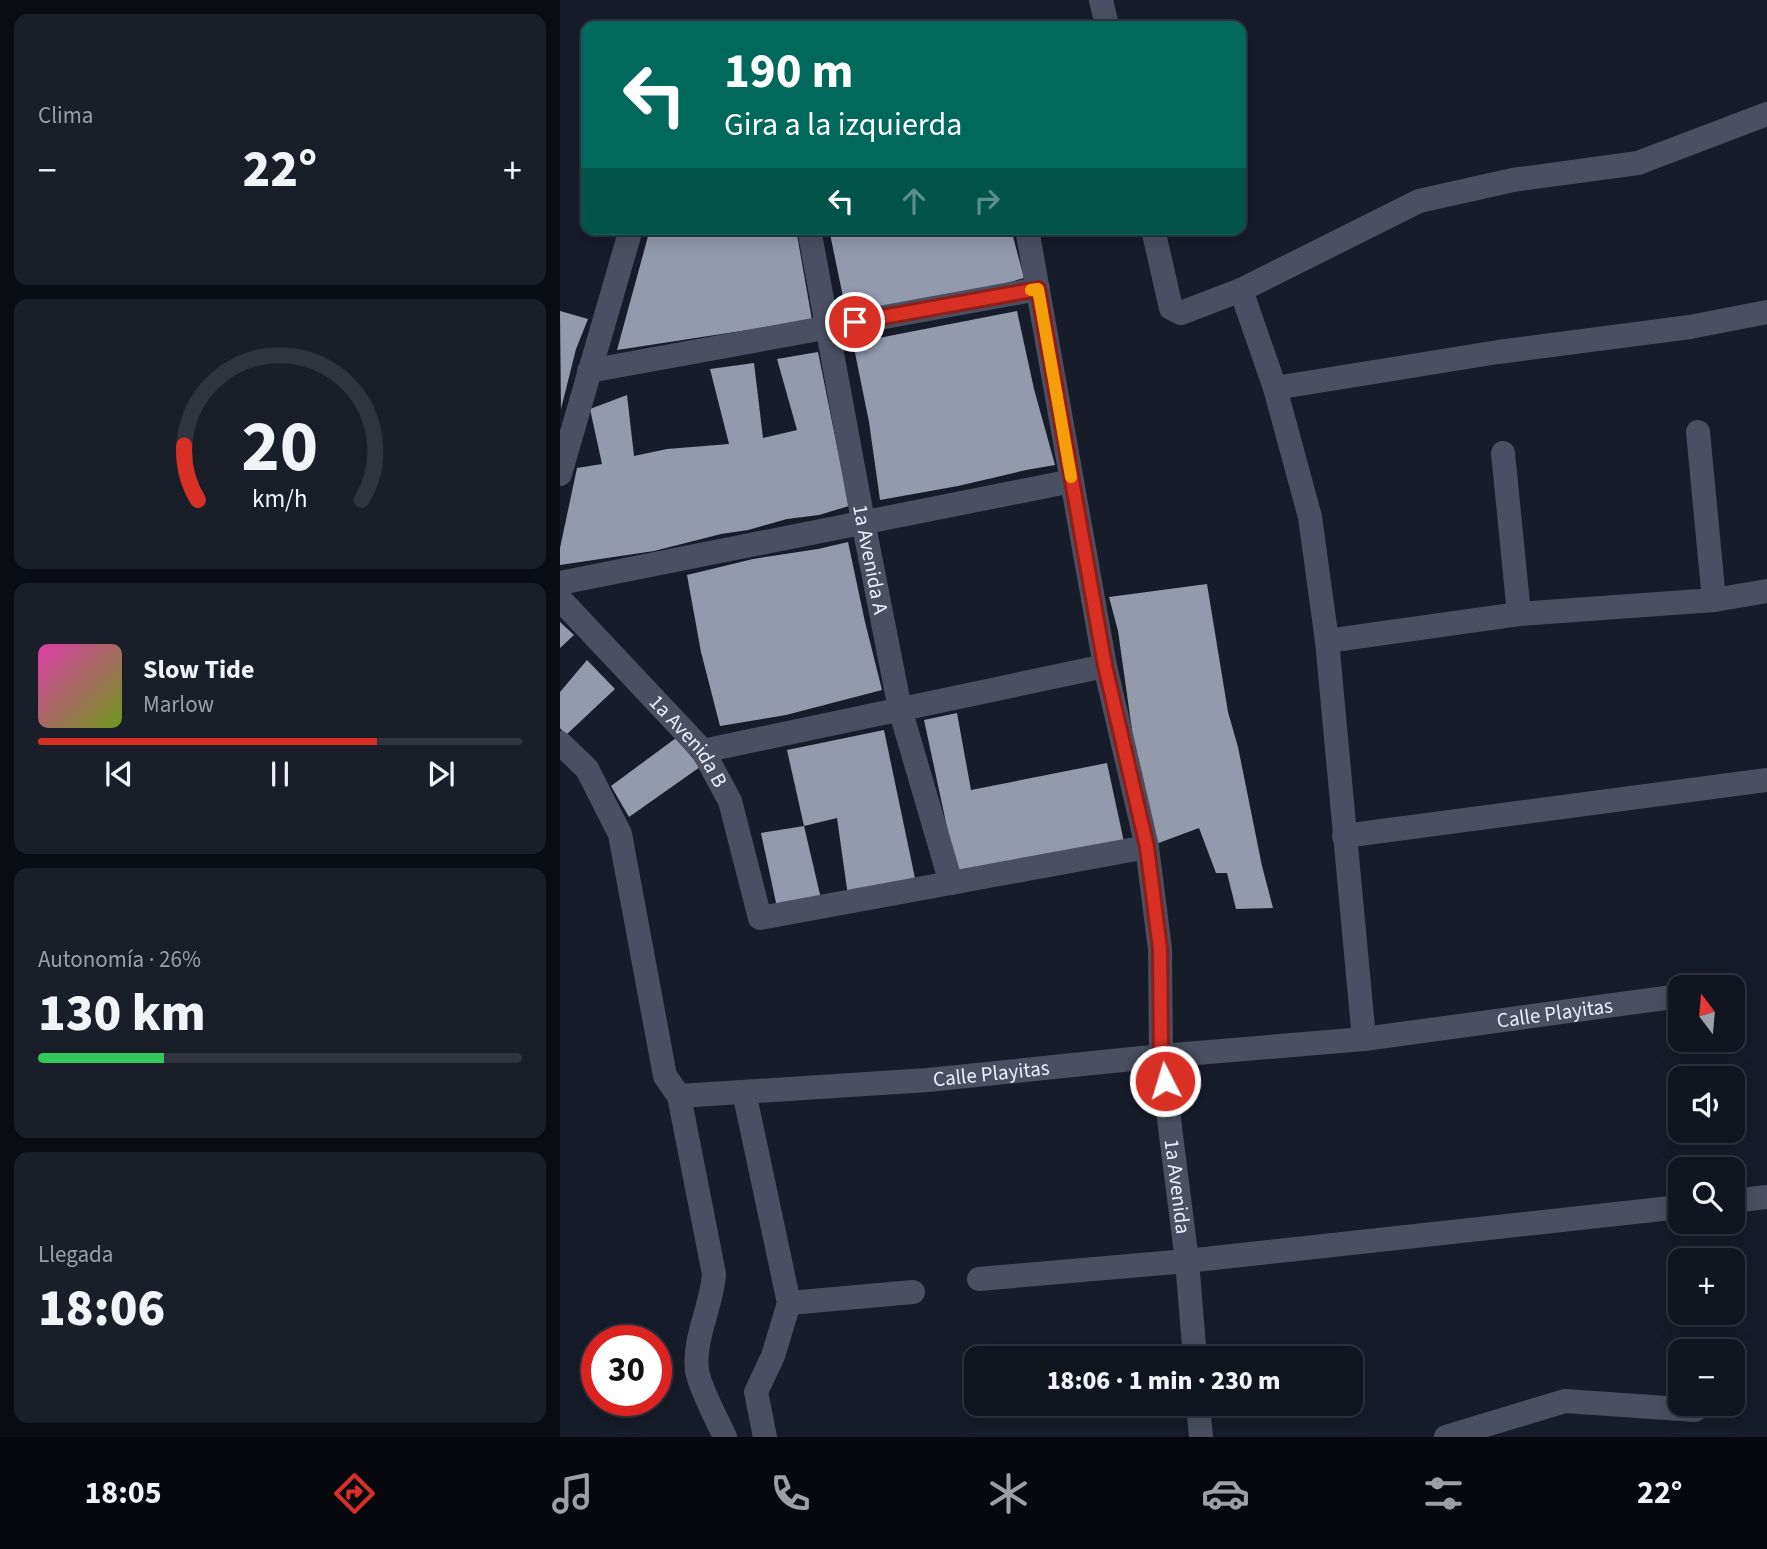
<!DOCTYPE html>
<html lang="es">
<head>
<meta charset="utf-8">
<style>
  :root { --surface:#111520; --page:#1a1e29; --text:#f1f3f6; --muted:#9c9fa5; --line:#30343e; --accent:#d93025 }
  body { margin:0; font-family:"Source Sans 3",sans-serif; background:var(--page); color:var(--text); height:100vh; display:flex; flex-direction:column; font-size:26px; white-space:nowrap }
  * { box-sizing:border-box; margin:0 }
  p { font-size:23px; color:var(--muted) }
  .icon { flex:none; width:38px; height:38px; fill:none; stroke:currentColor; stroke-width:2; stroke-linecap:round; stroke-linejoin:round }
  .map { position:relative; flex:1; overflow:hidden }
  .side { display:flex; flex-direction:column; gap:14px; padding:14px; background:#090c12; width:560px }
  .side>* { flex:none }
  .guide { position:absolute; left:21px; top:21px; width:665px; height:214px; border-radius:14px; box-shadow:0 4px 18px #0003,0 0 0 2px var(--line); background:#00695c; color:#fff; overflow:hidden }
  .needle { width:46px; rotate:344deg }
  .tools { position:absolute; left:1108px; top:975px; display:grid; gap:14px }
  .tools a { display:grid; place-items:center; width:77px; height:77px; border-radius:14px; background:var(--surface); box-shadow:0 4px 18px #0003,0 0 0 2px var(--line); font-size:35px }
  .speed { position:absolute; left:21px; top:1325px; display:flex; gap:14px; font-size:35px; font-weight:700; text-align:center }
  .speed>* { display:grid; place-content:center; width:91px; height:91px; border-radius:50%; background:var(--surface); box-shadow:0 4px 18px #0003,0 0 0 2px var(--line); line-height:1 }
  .speed .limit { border:10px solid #d22; background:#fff; color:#111 }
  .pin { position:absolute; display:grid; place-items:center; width:60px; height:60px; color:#fff; margin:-30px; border:4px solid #fff; border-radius:50%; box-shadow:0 2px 7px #0007 }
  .me { position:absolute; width:77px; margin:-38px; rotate:355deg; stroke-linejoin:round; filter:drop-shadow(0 0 5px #0008) }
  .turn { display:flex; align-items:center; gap:24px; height:147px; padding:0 28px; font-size:32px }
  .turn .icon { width:91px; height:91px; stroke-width:2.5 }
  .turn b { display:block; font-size:49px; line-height:60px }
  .lanes { display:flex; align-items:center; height:66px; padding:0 28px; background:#0003; justify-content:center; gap:35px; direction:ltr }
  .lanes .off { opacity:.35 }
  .big { font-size:52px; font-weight:800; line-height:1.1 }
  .side .card { flex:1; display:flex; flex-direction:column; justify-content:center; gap:10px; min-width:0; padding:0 24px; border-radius:14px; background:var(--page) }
  .side .dial { align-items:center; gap:0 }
  .dial svg { height:182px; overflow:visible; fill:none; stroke:var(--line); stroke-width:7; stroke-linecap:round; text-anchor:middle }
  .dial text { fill:var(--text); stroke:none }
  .song { display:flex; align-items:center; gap:21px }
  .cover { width:84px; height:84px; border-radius:10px; background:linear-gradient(135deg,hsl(320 70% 55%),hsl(80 70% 35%)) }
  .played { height:7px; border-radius:4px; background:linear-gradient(90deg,var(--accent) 70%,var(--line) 70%) }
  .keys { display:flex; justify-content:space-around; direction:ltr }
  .heat { display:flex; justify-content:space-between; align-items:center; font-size:38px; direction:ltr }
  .charge { height:10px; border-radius:5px; background:linear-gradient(90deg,#34c759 26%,var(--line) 0) }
  .trip { position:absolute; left:404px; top:1346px; width:399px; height:70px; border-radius:14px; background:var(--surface); box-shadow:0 4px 18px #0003,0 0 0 2px var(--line); font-weight:800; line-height:70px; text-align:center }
  .tabs { display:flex; height:112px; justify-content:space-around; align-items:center; background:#07080d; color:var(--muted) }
  .tabs .icon { width:49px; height:49px }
  .tabs .current { color:var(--accent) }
  .tabs b { font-size:32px; color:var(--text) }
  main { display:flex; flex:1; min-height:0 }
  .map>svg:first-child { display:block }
  .building { fill:#929aac }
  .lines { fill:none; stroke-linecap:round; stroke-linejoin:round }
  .minor { stroke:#4a5061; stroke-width:24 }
  .route-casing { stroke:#8d1f18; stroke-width:18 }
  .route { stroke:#d93025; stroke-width:12 }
  .slow { stroke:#f59e0b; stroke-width:12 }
  .labels { text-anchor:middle; stroke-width:7; stroke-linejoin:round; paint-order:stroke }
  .street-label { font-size:21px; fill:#eaeef8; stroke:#171c2a }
</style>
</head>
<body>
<main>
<section class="side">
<div class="card"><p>Clima</p>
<div class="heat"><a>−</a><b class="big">22°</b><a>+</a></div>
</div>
<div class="card dial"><svg viewBox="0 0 100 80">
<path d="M14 69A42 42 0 1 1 86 69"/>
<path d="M14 69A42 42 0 0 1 8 45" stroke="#d93025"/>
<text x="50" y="56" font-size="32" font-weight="700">20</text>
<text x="50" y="72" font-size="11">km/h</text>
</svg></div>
<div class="card">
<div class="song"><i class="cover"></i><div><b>Slow Tide</b><p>Marlow</p></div></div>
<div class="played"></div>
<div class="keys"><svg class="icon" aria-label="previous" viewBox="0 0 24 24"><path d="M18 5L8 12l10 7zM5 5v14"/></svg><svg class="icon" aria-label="pause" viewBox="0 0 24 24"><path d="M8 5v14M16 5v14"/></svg><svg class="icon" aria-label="next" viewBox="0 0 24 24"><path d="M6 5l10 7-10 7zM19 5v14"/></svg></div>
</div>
<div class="card"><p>Autonomía · 26%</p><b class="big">130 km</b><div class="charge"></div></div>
<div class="card"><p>Llegada</p><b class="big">18:06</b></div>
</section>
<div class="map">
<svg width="1207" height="1437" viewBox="0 0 1207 1437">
  <rect width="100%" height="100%" fill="#171c2a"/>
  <g class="building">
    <polygon points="90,229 236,229 252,320 57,350"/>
    <polygon points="269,229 314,229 315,233 335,229 451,229 464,278 433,287 287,316"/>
    <polygon points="0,311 28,319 16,349 1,409"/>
    <polygon points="457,311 474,389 495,465 466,470 398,486 320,500 309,422 293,343"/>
    <polygon points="258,352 289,506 259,515 227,519 188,530 161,534 94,551 0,565 0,548 17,468 42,464 30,409 67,395 74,456 107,449 169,444 150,369 194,363 203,438 237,430 217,359"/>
    <polygon points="288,542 305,622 322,690 226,715 160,726 141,652 127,575 193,559 258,549"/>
    <polygon points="647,584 668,712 678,747 702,866 713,908 676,909 667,873 656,873 639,828 596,844 573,737 558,631 549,597"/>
    <polygon points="0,622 14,635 0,648"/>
    <polygon points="27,660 55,689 6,735 0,728 0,692"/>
    <polygon points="397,713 411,790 547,763 564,842 397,874 364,720"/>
    <polygon points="324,730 356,883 288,896 277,818 244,826 227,750"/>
    <polygon points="116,738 140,767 69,817 51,786"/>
    <polygon points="244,826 262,903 218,912 201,833"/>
  </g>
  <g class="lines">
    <g class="minor">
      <polyline points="541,0 547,26"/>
      <path id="s1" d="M249,229l54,292 37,188 51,174"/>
      <path id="s2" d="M467,229l78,437 42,181 13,102 1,107 26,205 8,97"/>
      <polyline points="593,229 611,308 621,313 681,290 859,201 953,180 1078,163 1207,114"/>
      <polyline points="681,290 715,388 750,517 767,641 804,1039"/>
      <polyline points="29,371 478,289"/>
      <polyline points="715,388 938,352 1130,327 1207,312"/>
      <polyline points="1138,432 1154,600"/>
      <polyline points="943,453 959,614"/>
      <polyline points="0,474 71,229"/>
      <polyline points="0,583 512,481"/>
      <path id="s3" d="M0,599l143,152 27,50 30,117 387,-71"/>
      <polyline points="767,641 959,614 1154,600 1207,591"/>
      <path d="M0,743l27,26 33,65 45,242 14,20 35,178c-2,32 -21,64 -17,97 3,17 20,49 28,66"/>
      <polyline points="143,751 545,666"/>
      <polyline points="784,836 1207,780"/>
      <polyline points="184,1092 229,1303 213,1356 196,1392 205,1437"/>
      <path id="s4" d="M119,1096l249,-16 233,-24 203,-17 316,-43"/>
      <polyline points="1172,1201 1207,1197"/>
      <polyline points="419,1279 627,1261 1120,1207"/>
      <polyline points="229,1303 353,1292"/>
      <polyline points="638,1404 641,1437"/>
      <polyline points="886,1437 1005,1401 1135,1410"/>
    </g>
  </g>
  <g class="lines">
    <defs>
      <polyline id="route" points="295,322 478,289 545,666 587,847 600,949 601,1056 605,1081"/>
    </defs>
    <use href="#route" class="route-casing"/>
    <use href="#route" class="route"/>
    <polyline class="slow" points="471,290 478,289 511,477"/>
  </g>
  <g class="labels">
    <g class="street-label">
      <text dy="7" stroke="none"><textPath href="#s1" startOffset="336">1a Avenida A</textPath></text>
      <text dy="7" stroke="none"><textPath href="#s3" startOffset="192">1a Avenida B</textPath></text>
      <text dy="7" stroke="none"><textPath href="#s4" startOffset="880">Calle Playitas</textPath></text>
      <text dy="7" stroke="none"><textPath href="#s4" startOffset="313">Calle Playitas</textPath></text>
      <text dy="7" stroke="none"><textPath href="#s2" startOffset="971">1a Avenida</textPath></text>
    </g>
  </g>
</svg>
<div class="tools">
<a><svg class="needle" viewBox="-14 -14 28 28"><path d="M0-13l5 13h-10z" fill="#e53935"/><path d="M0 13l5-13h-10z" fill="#9c9fa5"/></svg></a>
<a><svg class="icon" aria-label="sound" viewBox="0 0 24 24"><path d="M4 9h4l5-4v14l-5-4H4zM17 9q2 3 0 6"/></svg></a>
<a><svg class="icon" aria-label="search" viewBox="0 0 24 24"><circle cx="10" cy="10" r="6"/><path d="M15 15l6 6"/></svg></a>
<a>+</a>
<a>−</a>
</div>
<div class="speed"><div class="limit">30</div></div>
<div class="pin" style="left:295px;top:322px;background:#d93025"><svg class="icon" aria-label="arrive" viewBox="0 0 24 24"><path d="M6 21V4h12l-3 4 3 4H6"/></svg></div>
<svg class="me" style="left:605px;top:1081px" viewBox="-20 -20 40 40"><circle r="17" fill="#d93025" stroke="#fff" stroke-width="3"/><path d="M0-11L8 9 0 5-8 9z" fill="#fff"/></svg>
<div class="trip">18:06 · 1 min · 230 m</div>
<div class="guide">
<div class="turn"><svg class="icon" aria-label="left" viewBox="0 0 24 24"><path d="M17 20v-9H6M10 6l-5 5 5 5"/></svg><div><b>190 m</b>Gira a la izquierda</div></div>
<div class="lanes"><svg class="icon" aria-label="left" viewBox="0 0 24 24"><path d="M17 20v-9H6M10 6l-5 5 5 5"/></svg><svg class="icon off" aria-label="ahead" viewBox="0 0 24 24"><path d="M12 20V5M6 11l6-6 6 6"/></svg><svg class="icon off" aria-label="right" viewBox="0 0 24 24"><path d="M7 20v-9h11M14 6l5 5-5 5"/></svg></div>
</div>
</div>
</main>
<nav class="tabs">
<b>18:05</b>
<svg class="icon current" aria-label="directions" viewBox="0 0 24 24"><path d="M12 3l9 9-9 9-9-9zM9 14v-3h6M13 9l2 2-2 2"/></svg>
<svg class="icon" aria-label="music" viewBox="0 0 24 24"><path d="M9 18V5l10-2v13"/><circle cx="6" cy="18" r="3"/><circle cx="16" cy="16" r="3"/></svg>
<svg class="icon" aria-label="phone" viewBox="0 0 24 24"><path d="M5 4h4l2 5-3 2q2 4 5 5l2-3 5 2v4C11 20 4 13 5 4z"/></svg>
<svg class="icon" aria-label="climate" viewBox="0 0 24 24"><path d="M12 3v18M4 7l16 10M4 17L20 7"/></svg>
<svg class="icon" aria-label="car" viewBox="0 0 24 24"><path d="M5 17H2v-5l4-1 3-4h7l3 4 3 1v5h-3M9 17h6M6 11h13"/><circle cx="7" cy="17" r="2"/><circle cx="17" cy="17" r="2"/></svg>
<svg class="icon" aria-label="filters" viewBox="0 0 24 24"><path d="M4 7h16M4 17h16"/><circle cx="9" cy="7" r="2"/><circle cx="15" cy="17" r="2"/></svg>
<b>22°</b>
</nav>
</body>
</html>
